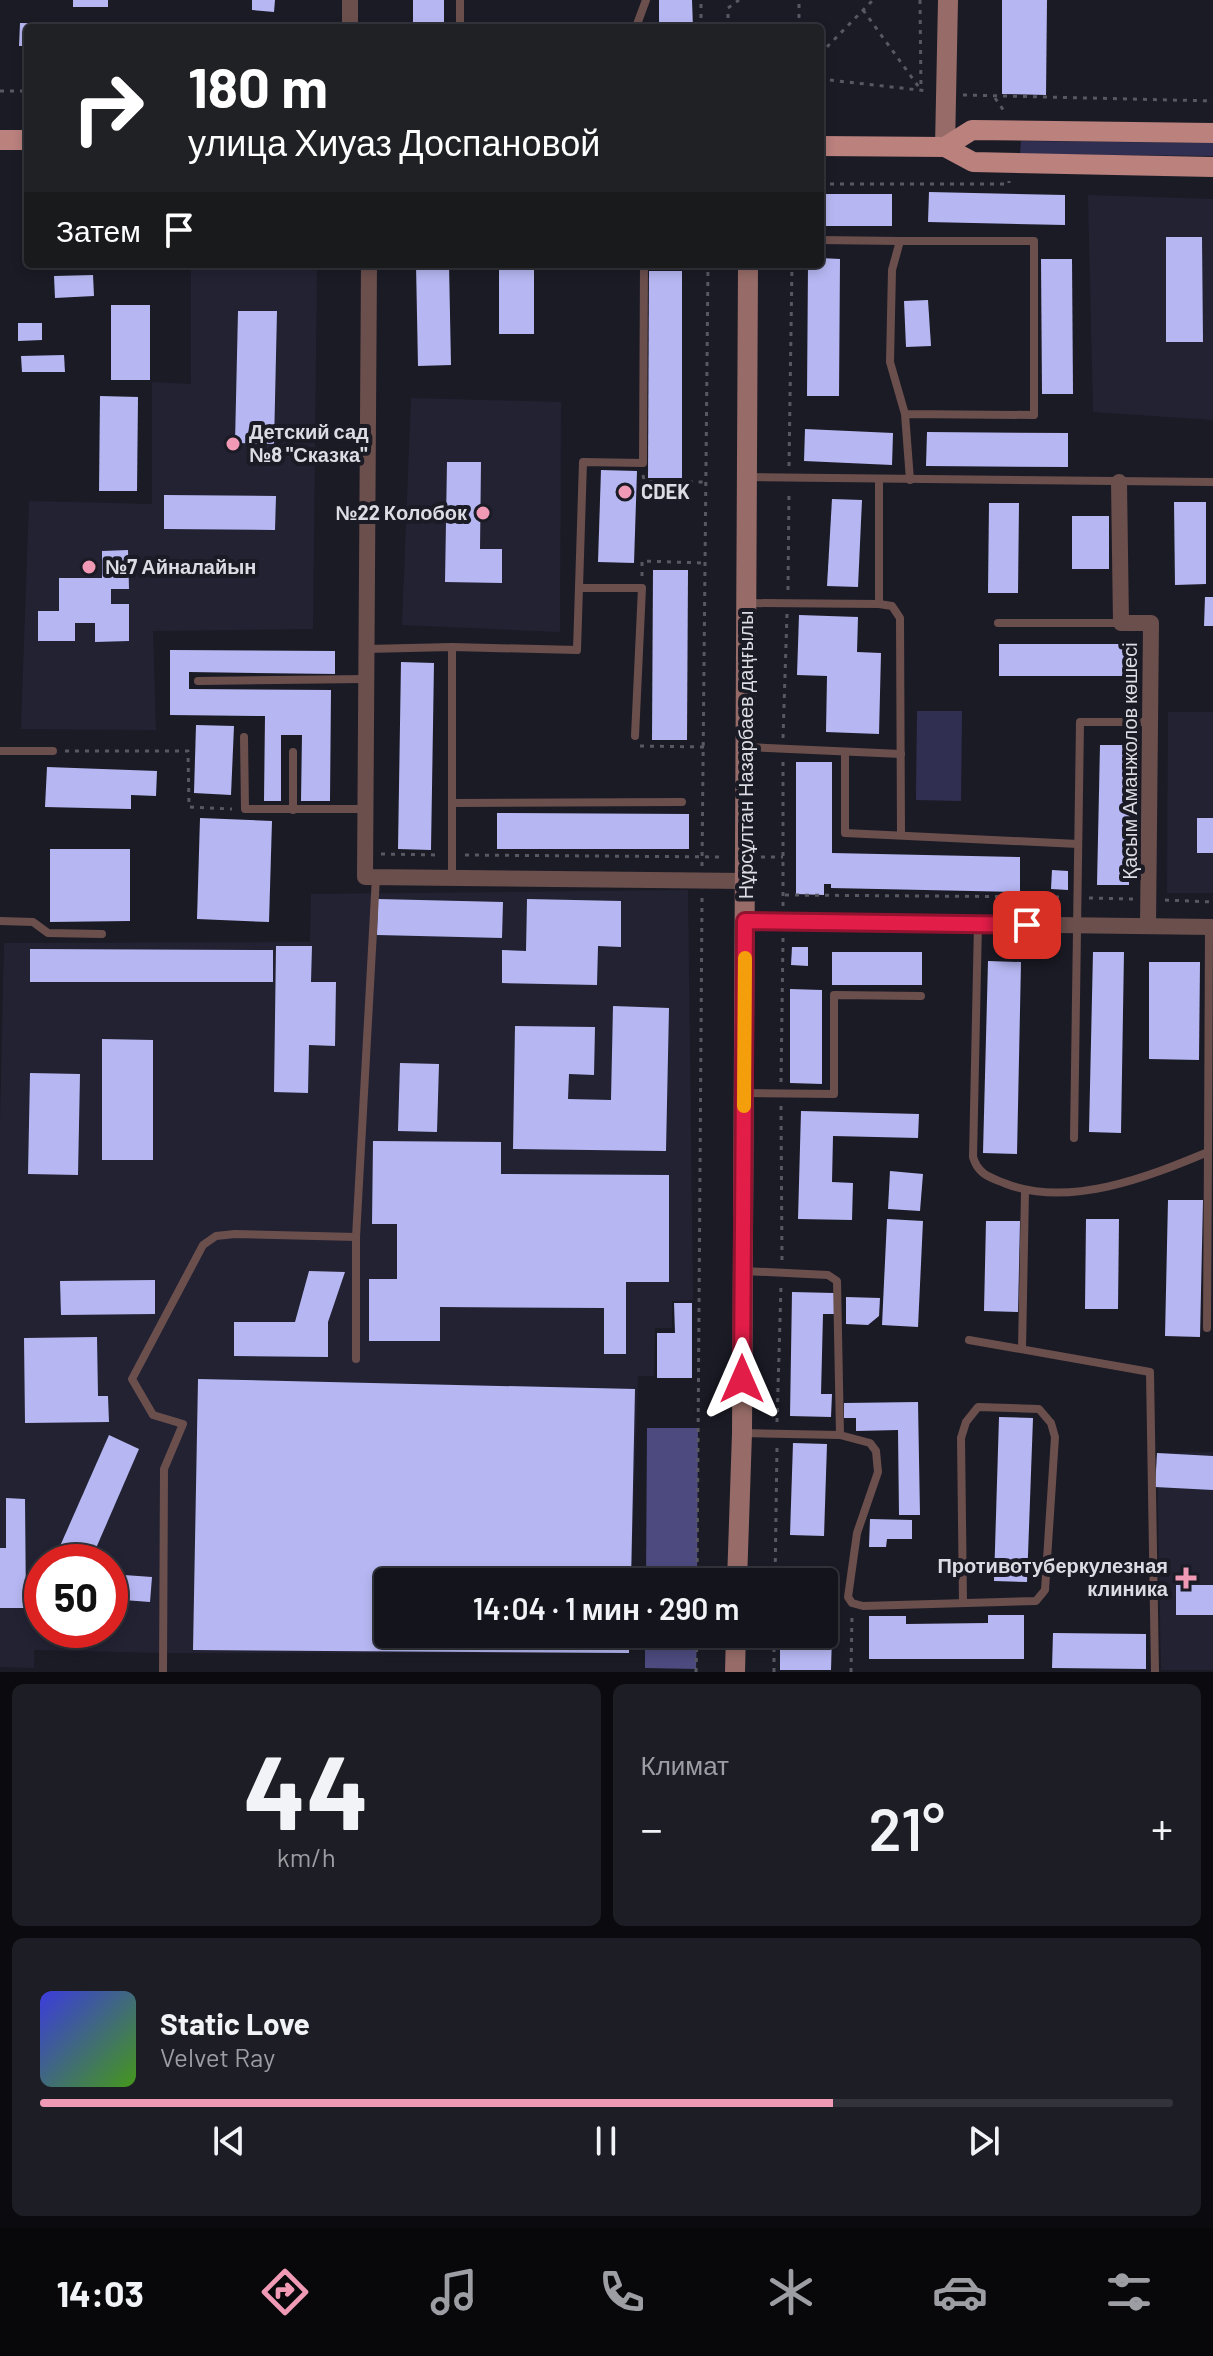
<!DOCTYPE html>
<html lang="ru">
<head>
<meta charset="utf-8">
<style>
  :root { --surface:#14141c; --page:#1d1d25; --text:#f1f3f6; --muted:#9d9ea3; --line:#33333b; --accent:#f09ab5 }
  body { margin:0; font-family:Barlow,sans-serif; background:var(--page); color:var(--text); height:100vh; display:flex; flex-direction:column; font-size:30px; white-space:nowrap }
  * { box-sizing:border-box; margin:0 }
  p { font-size:26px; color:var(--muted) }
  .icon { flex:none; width:44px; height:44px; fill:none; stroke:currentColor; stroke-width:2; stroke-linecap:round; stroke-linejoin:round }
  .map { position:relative; height:1672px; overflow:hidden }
  .drawer { display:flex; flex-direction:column; gap:12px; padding:12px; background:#0b0b0f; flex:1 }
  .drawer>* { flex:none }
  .top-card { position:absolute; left:24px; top:24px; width:800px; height:244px; border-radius:8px; box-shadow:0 4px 12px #0003,0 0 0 2px var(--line); background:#202124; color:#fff; overflow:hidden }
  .speed { position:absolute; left:24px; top:1544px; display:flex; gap:16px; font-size:40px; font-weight:700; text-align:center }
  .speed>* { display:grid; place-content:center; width:104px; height:104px; border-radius:50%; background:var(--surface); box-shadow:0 4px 12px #0003,0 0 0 2px var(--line); line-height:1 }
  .speed .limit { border:12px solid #d22; background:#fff; color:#111 }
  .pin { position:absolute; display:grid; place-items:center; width:68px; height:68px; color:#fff; margin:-34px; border-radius:16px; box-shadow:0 4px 12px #0006 }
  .me { position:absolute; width:88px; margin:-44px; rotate:0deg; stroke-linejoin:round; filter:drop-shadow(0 0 6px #0008) }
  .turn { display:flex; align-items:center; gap:28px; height:168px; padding:0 32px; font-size:36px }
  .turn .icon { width:104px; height:104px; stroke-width:2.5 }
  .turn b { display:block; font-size:56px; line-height:68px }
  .then { display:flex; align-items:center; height:76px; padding:0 32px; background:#0003; gap:16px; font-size:30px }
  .big { font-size:60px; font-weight:600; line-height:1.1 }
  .drawer .tile { flex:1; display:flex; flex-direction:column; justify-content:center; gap:12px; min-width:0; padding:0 28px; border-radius:12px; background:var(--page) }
  .drawer .dial { align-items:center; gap:0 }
  .dial b { font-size:104px; line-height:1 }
  .song { display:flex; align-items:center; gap:24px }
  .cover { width:96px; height:96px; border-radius:12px; background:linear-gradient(135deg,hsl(240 70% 55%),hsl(100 70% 35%)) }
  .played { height:8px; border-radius:4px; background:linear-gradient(90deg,var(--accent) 70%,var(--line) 70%) }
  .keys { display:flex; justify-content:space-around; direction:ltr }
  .heat { display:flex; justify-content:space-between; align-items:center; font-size:44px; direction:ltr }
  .drawer .tiles { flex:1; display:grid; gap:12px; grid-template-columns:1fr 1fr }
  .tile:last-child { grid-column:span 2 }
  .trip { position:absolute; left:374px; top:1568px; width:464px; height:80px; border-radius:8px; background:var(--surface); box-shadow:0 4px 12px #0003,0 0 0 2px var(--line); font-weight:600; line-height:80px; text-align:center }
  .tabs { display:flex; height:128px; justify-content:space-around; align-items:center; background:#08080b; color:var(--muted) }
  .tabs .icon { width:56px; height:56px }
  .tabs .selected { color:var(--accent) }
  .tabs b { font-size:36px; color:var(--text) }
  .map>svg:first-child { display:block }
  .built { fill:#223; fill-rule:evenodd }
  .green { fill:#302f52 }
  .forest { fill:#4c4a7e }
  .building { fill:#b6b7f2 }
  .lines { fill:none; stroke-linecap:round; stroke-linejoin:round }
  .path { stroke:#585862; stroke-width:3; stroke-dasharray:4 6; stroke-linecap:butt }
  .lane { stroke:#6b4f4d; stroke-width:8 }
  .street { stroke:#6b4f4d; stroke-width:16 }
  .secondary { stroke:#976c68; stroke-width:20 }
  .primary { stroke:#ba817d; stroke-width:20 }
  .route-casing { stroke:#92132f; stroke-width:20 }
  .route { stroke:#e11d48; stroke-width:14 }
  .slow { stroke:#f59e0b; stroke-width:14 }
  .poi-dot { fill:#f09ab5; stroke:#1b1b26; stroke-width:3 }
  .labels { text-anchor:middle; stroke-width:8; stroke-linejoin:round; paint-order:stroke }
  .poi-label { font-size:20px; font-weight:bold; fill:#dcdce4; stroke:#1b1b26; text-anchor:start }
  .street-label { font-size:20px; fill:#dcdce4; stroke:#1b1b26 }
</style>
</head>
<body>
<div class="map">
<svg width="1213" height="1672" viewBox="0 0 1213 1672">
  <rect width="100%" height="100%" fill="#1b1b26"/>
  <g class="built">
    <polygon points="1088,195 1213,199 1213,420 1093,412"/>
    <polygon points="191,264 317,264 313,629 153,631 156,730 21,729 29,501 152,504 152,382 191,384"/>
    <polygon points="411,398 561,402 560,632 402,625"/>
    <polygon points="1168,712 1213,712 1213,893 1167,893"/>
    <path d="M688,890l5,410 -21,1v27h-17l-1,48h-16l-7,206h-243v52h241v19h-466l-129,-3v18l-34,-1v-544l4,-180 306,-1 1,-48zM42,1562h68v68h-68z"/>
    <polygon points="1213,1452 1213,1670 1161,1670 1157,1453"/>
  </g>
  <g class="green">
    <polygon points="1021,141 1213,143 1213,156 1020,154"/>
    <polygon points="917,711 962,711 961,801 916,800"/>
  </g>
  <g class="forest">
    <polygon points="647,1428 698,1428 697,1582 646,1582"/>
    <polygon points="645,1634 697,1634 696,1669 645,1668"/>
  </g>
  <g class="building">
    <rect x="73" y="0" width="35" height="7"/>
    <polygon points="252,0 275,0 274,12 252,10"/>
    <rect x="413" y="0" width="31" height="28"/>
    <polygon points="659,0 692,0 693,28 659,28"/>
    <polygon points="1002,0 1047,0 1046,95 1002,94"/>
    <polygon points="20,23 79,24 79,28 28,28 28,46 19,46"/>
    <polygon points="929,192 1065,195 1065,225 928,222"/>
    <rect x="820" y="194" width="72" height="32"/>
    <polygon points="1166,237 1202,237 1203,342 1166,342"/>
    <polygon points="820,258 840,259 839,396 807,396 808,264 820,264"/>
    <polygon points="1041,259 1072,259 1073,394 1042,394"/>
    <polygon points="416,264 449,264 451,365 418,366"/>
    <rect x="499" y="264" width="35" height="70"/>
    <polygon points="649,271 682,271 682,478 648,478"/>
    <polygon points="93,275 94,296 55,298 54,276"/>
    <polygon points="928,300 931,346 906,347 904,301"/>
    <rect x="111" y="305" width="39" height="75"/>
    <polygon points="238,311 277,311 274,444 235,443"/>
    <polygon points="18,323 42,323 42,340 18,341"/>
    <polygon points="64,355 65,372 22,372 21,356"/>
    <polygon points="100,396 138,397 137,491 99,491"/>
    <polygon points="805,429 893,433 892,465 804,461"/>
    <polygon points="927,432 1068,433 1068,467 926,466"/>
    <polygon points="447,462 481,462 480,549 502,549 502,583 445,582"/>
    <polygon points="601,470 637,471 634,563 598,562"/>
    <polygon points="164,495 276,496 275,530 164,529"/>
    <polygon points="832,499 862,500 858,587 827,586"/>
    <polygon points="1174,502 1206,502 1206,584 1175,585"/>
    <polygon points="989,503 1019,503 1018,593 988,593"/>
    <rect x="1072" y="516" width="37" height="53"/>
    <polygon points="128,550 129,589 111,589 111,604 129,604 129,641 95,642 95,623 75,623 75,641 38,641 38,611 59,611 59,578 102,578 102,551"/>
    <polygon points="653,570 688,570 687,740 652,740"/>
    <polygon points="1205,597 1213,597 1213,626 1204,626"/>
    <polygon points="799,615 858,617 857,652 881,653 879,734 826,732 827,676 797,675"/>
    <rect x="999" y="644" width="134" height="32"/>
    <polygon points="170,650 335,651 335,674 189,672 189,689 331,690 330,801 301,801 302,735 281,735 281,801 264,801 265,716 170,715"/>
    <polygon points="401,662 434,663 431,850 398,849"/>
    <polygon points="196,725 234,726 231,795 194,793"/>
    <polygon points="1100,745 1131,745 1129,885 1097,885"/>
    <polygon points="796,762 832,762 832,853 1020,857 1020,892 831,888 831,884 824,884 824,895 796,894"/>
    <polygon points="47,767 157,771 156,796 131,795 131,809 45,807"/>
    <polygon points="497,813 689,814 689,849 497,849"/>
    <polygon points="200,818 272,821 269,922 197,919"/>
    <rect x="1197" y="818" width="16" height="35"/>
    <polygon points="50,849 130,849 130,921 50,922"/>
    <polygon points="1052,870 1068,871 1068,890 1051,889"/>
    <polygon points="378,899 503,902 502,938 377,935"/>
    <polygon points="527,899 621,901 621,947 598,946 597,985 502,983 502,950 526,951"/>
    <polygon points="276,946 312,946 311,982 336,982 335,1046 309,1045 308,1093 274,1092"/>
    <polygon points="792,947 808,947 808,966 791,965"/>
    <polygon points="30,949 273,950 273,982 30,982"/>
    <rect x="832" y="952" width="90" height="33"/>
    <polygon points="1093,952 1124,952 1121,1133 1089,1132"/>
    <polygon points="988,961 1021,962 1017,1154 983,1153"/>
    <polygon points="1149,962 1200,962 1199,1060 1149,1059"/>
    <polygon points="790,989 822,990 822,1084 790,1083"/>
    <polygon points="613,1006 669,1008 666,1151 513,1149 515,1026 595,1027 594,1075 569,1074 568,1099 611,1100"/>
    <polygon points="102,1039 153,1040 153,1160 102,1160"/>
    <polygon points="400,1063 439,1064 437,1132 398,1131"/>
    <polygon points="30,1073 80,1074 78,1175 28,1174"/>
    <polygon points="801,1111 919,1114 918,1138 833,1136 832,1182 853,1183 852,1220 798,1219"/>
    <polygon points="373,1141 501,1142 501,1174 669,1175 669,1282 626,1282 626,1354 604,1354 604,1308 440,1307 440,1341 369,1341 369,1279 397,1279 397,1224 372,1224"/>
    <polygon points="890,1171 923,1174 920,1211 888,1209"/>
    <polygon points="1168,1200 1203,1200 1200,1337 1165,1336"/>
    <polygon points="887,1219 923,1221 918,1327 882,1325"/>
    <polygon points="1086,1219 1119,1219 1118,1309 1085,1309"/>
    <polygon points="986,1221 1020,1221 1018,1312 984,1311"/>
    <polygon points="309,1271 345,1272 328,1322 328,1357 234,1356 234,1322 295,1322"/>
    <polygon points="155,1280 155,1314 61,1315 60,1281"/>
    <polygon points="792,1292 834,1293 834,1314 823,1314 821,1394 832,1394 831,1417 790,1416"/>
    <polygon points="846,1297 880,1298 879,1316 868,1325 846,1324"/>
    <polygon points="674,1303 692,1303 692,1378 657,1378 657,1333 675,1333"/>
    <polygon points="97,1337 98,1396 108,1396 109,1422 25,1423 24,1338"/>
    <polygon points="198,1379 635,1389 631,1582 388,1582 388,1634 629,1634 629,1653 193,1650"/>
    <polygon points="918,1402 920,1515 899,1515 898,1430 856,1431 856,1418 844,1418 844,1403"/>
    <polygon points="999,1417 1033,1418 1027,1582 994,1581"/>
    <polygon points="109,1435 139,1449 90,1562 53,1562"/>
    <polygon points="793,1443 827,1444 824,1536 790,1535"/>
    <polygon points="1157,1453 1213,1456 1213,1490 1155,1487"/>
    <polygon points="6,1498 25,1499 26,1608 0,1608 0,1548 6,1548"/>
    <polygon points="870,1519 912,1520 912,1539 887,1539 886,1547 869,1547"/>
    <polygon points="110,1574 152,1577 150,1602 110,1599"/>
    <rect x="1176" y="1585" width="37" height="30"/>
    <polygon points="988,1615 1024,1615 1024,1659 869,1659 869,1616 906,1616 906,1624 988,1623"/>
    <polygon points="1053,1633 1146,1634 1146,1669 1052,1668"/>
    <polygon points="780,1634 832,1635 831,1670 780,1670"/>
  </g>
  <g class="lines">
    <g class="path">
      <polyline points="920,0 921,90"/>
      <polyline points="863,10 921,90"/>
      <polyline points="701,28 701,0"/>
      <polyline points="728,28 728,8 739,0"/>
      <polyline points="799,28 799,0"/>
      <polyline points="820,54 873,0"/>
      <polyline points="820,79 928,91"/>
      <polyline points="0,91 28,91"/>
      <polyline points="963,95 1213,101"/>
      <polyline points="995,98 1004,111"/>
      <polyline points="820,184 1009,184 1009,181"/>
      <polyline points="789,466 792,264"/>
      <polyline points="643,475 644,480 651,482 706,482"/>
      <polyline points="642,576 642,561 704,563"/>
      <polyline points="788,590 789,490"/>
      <polyline points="783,738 787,614"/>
      <polyline points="640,746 704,747"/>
      <polyline points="65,751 188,751 189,807 232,809"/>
      <polyline points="783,762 783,906"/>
      <polyline points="381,854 441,855"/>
      <polyline points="465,855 725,857"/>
      <polyline points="761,857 783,857"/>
      <polyline points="702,866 708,264"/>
      <polyline points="785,895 1065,897"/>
      <polyline points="1089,898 1133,899"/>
      <polyline points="1165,900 1213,902"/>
      <polyline points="781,1082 783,938"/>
      <polyline points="781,1106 782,1262"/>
      <polyline points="777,1422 781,1286"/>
      <polyline points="697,1582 702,898"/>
      <polyline points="775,1582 777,1446"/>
      <polyline points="696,1672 697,1634"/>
      <polyline points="774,1672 774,1634"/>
      <polyline points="851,1672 852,1615"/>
    </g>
    <g class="lane">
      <polyline points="460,0 460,28"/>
      <polyline points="559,28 636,27 646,0"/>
      <polyline points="820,240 900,241"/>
      <polyline points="905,414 1034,415 1034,241 900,241 892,270 890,362 905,414 910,480"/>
      <polyline points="748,477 1213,482"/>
      <polyline points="579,588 642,588 635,736"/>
      <polyline points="747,603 879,604 879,480"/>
      <polyline points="879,604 892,606 900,618 901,834"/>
      <polyline points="998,623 1121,623"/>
      <polyline points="452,647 577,650 583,462 643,463 644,264"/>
      <polyline points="366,649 452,647 452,877"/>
      <polyline points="198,681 365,679"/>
      <polyline points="244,737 245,809 365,809"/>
      <polyline points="747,747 901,754"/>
      <polyline points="0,751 53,751"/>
      <polyline points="293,752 293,810"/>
      <polyline points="845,753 845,833 1078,844"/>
      <polyline points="452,803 682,802"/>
      <polyline points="0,921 33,922 48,933 102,934"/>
      <path d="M978,924l-5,233c5,17 16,20 31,26 64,26 144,-6 204,-31l1,-225"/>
      <polyline points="745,1093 834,1094 834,995 921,996"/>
      <polyline points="1074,1138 1080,722 1150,722"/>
      <polyline points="356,1237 376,877"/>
      <polyline points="744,1271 828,1275 837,1281 840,1435 870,1443 876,1451 878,1472 857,1533 848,1597 852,1603 863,1606 1036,1601 1045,1590 1055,1437 1051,1423 1039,1409 978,1407 966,1422 961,1438 963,1603"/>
      <polyline points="1207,1328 1208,1152"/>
      <polyline points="969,1340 1150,1372 1155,1672"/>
      <polyline points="1022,1349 1025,1192"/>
      <polyline points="743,1433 840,1435"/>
      <polyline points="163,1672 164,1469 183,1424 153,1415 132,1379 203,1245 216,1236 235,1234 356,1237 356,1359"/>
    </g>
    <g class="street">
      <polyline points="350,28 350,0"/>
      <polyline points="369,264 365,877 745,881"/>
      <polyline points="1119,482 1121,623 1151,623 1148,926"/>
      <polyline points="745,921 1213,927"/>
    </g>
    <g class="secondary">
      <polyline points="945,147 948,0"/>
      <polyline points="737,1582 742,1433 748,264"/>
      <polyline points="735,1672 736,1634"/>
    </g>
    <g class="primary">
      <polyline points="0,140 28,140"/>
      <polyline points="820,146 945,147 973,162 1213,167"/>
      <polyline points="945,147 972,130 1213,133"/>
    </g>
  </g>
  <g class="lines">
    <defs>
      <polyline id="route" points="742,1379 745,921 1027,925"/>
    </defs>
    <use href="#route" class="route-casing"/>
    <use href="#route" class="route"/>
    <polyline class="slow" points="744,1106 745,958"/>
  </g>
  <g class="poi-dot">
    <circle cx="233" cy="444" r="8"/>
    <circle cx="625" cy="492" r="8"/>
    <circle cx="483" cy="513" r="8"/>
    <circle cx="89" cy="567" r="8"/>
    <path d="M1182 1566h8v8h8v8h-8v8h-8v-8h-8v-8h8z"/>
  </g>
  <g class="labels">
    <g class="poi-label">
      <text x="249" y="439">Детский сад<tspan x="249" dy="23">№8 "Сказка"</tspan></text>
      <text x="641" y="499">CDEK</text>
      <text x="467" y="520" text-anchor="end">№22 Колобок</text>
      <text x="105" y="574">№7 Айналайын</text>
      <text x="1168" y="1573" text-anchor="end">Противотуберкулезная<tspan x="1168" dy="23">клиника</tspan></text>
    </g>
    <g class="street-label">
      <text transform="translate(746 755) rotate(-90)" y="7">Нұрсұлтан Назарбаев даңғылы</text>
      <text transform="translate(1130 761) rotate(-90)" y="7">Қасым Аманжолов көшесі</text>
    </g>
  </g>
</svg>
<div class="speed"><div class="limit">50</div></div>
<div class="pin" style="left:1027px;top:925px;background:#d93025"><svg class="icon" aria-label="arrive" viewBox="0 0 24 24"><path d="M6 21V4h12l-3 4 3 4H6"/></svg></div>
<svg class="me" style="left:742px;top:1379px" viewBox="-20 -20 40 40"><path d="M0-17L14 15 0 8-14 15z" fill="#e11d48" stroke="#fff" stroke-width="4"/></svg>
<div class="trip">14:04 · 1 мин · 290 m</div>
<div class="top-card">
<div class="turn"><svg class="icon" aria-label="right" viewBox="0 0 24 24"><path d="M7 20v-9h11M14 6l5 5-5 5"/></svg><div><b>180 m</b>улица Хиуаз Доспановой</div></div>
<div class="then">Затем<svg class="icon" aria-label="arrive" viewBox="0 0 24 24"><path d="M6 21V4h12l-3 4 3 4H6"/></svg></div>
</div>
</div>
<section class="drawer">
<div class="tiles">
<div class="tile dial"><b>44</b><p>km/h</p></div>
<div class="tile"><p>Климат</p>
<div class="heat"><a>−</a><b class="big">21°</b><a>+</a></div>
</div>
<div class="tile">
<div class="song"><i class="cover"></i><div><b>Static Love</b><p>Velvet Ray</p></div></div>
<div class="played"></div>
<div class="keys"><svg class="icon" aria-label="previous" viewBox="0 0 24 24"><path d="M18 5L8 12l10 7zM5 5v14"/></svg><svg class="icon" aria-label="pause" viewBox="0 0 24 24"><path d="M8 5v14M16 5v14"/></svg><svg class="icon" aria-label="next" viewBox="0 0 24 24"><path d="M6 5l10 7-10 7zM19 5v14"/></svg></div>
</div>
</div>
</section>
<nav class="tabs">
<b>14:03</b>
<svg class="icon selected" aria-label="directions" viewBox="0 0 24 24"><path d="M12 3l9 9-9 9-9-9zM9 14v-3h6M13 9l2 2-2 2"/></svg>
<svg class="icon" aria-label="music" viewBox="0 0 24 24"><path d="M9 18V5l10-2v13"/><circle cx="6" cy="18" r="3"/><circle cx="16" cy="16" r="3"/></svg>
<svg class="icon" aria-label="phone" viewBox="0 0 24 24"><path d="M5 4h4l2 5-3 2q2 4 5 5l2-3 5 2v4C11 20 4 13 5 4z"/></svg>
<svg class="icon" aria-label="climate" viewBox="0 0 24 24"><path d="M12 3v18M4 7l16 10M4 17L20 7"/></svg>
<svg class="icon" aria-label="car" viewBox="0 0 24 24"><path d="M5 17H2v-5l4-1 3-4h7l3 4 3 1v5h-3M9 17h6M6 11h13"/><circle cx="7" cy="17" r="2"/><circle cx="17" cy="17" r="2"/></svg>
<svg class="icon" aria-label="filters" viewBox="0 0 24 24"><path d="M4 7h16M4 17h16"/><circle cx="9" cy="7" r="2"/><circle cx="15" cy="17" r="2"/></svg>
</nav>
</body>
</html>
